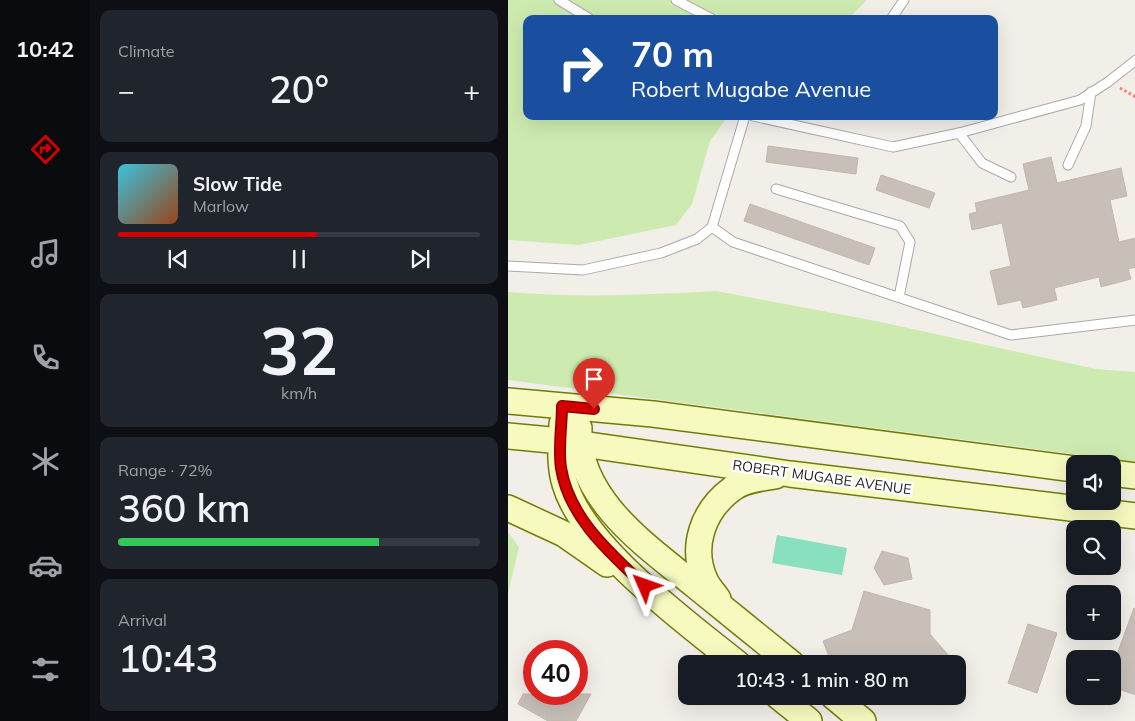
<!DOCTYPE html>
<html lang="en">
<head>
<meta charset="utf-8">
<style>
  :root { --surface:#171b24; --page:#20242c; --text:#f1f3f6; --muted:#9ea1a6; --line:#363941; --accent:#d40000 }
  body { margin:0; font-family:Mulish,sans-serif; background:var(--page); color:var(--text); height:100vh; display:flex; flex-direction:column; font-size:19px; white-space:nowrap }
  * { box-sizing:border-box; margin:0 }
  p { font-size:16px; color:var(--muted) }
  .icon { flex:none; width:28px; height:28px; fill:none; stroke:currentColor; stroke-width:2; stroke-linecap:round; stroke-linejoin:round }
  .map { position:relative; flex:1; overflow:hidden }
  .details { display:flex; flex-direction:column; gap:10px; padding:10px; background:#0d0f14; width:418px }
  .details>* { flex:none }
  .banner { position:absolute; left:15px; top:15px; width:475px; height:105px; border-radius:10px; box-shadow:0 5px 20px #0002; background:#1a4fa0; color:#fff; overflow:hidden }
  .fabs { position:absolute; left:558px; top:455px; display:grid; gap:10px }
  .fabs a { display:grid; place-items:center; width:55px; height:55px; border-radius:10px; background:var(--surface); box-shadow:0 5px 20px #0002; font-size:25px }
  .speed { position:absolute; left:15px; top:640px; display:flex; gap:10px; font-size:25px; font-weight:700; text-align:center }
  .speed>* { display:grid; place-content:center; width:65px; height:65px; border-radius:50%; background:var(--surface); box-shadow:0 5px 20px #0002; line-height:1 }
  .speed .limit { border:8px solid #d22; background:#fff; color:#111 }
  .pin { position:absolute; display:grid; place-items:center; width:42px; height:42px; color:#fff; margin:-51px -21px; border-radius:50% 50% 50% 0; rotate:-45deg; box-shadow:0 0 5px #0007 }
  .pin .icon { rotate:45deg }
  .me { position:absolute; width:55px; margin:-28px; rotate:313deg; stroke-linejoin:round; filter:drop-shadow(0 0 4px #0008) }
  .turn { display:flex; align-items:center; gap:18px; height:105px; padding:0 25px; font-size:22px }
  .turn .icon { width:65px; height:65px; stroke-width:2.5 }
  .turn b { display:block; font-size:35px; line-height:42px }
  .big { font-size:38px; font-weight:600; line-height:1.1 }
  .details .card { flex:1; display:flex; flex-direction:column; justify-content:center; gap:8px; min-width:0; padding:0 18px; border-radius:10px; background:var(--page) }
  .details .dial { align-items:center; gap:0 }
  .dial b { font-size:65px; line-height:1 }
  .song { display:flex; align-items:center; gap:15px }
  .cover { width:60px; height:60px; border-radius:8px; background:linear-gradient(135deg,hsl(190 70% 55%),hsl(20 70% 35%)) }
  .played { height:5px; border-radius:2px; background:linear-gradient(90deg,var(--accent) 55%,var(--line) 55%) }
  .keys { display:flex; justify-content:space-around; direction:ltr }
  .heat { display:flex; justify-content:space-between; align-items:center; font-size:28px; direction:ltr }
  .charge { height:8px; border-radius:4px; background:linear-gradient(90deg,#34c759 72%,var(--line) 0) }
  .trip { position:absolute; left:170px; top:655px; width:288px; height:50px; border-radius:10px; background:var(--surface); box-shadow:0 5px 20px #0002; font-weight:600; line-height:50px; text-align:center }
  main { display:flex; flex:1; min-height:0 }
  .tabs { display:flex; flex-direction:column; width:90px; justify-content:space-around; align-items:center; background:#090b0e; color:var(--muted) }
  .tabs .icon { width:35px; height:35px }
  .tabs .active { color:var(--accent) }
  .tabs b { font-size:22px; color:var(--text) }
  .map>svg:first-child { display:block }
  .grass { fill:#cdebb0 }
  .pitch { fill:#88e0be }
  .building { fill:#c7bfb8; stroke:#c4b6ab }
  .lines { fill:none; stroke-linecap:round; stroke-linejoin:round }
  .lane-casing { stroke:#a9a9a9; stroke-width:11 }
  .secondary-casing { stroke:#707d05; stroke-width:28 }
  .path { stroke:#fa8072; stroke-width:3; stroke-dasharray:2.5 2.5; stroke-linecap:butt }
  .lane { stroke:#fff; stroke-width:9 }
  .secondary { stroke:#f7fabf; stroke-width:25 }
  .route-casing { stroke:#8a0000; stroke-width:12 }
  .route { stroke:#d40000; stroke-width:9 }
  .labels { text-anchor:middle; stroke-width:5; stroke-linejoin:round; paint-order:stroke }
  .street-label { font-size:14px; fill:#222; stroke:#fff }
</style>
</head>
<body>
<main>
<nav class="tabs">
<b>10:42</b>
<svg class="icon active" aria-label="directions" viewBox="0 0 24 24"><path d="M12 3l9 9-9 9-9-9zM9 14v-3h6M13 9l2 2-2 2"/></svg>
<svg class="icon" aria-label="music" viewBox="0 0 24 24"><path d="M9 18V5l10-2v13"/><circle cx="6" cy="18" r="3"/><circle cx="16" cy="16" r="3"/></svg>
<svg class="icon" aria-label="phone" viewBox="0 0 24 24"><path d="M5 4h4l2 5-3 2q2 4 5 5l2-3 5 2v4C11 20 4 13 5 4z"/></svg>
<svg class="icon" aria-label="climate" viewBox="0 0 24 24"><path d="M12 3v18M4 7l16 10M4 17L20 7"/></svg>
<svg class="icon" aria-label="car" viewBox="0 0 24 24"><path d="M5 17H2v-5l4-1 3-4h7l3 4 3 1v5h-3M9 17h6M6 11h13"/><circle cx="7" cy="17" r="2"/><circle cx="17" cy="17" r="2"/></svg>
<svg class="icon" aria-label="filters" viewBox="0 0 24 24"><path d="M4 7h16M4 17h16"/><circle cx="9" cy="7" r="2"/><circle cx="15" cy="17" r="2"/></svg>
</nav>
<section class="details">
<div class="card"><p>Climate</p>
<div class="heat"><a>−</a><b class="big">20°</b><a>+</a></div>
</div>
<div class="card">
<div class="song"><i class="cover"></i><div><b>Slow Tide</b><p>Marlow</p></div></div>
<div class="played"></div>
<div class="keys"><svg class="icon" aria-label="previous" viewBox="0 0 24 24"><path d="M18 5L8 12l10 7zM5 5v14"/></svg><svg class="icon" aria-label="pause" viewBox="0 0 24 24"><path d="M8 5v14M16 5v14"/></svg><svg class="icon" aria-label="next" viewBox="0 0 24 24"><path d="M6 5l10 7-10 7zM19 5v14"/></svg></div>
</div>
<div class="card dial"><b>32</b><p>km/h</p></div>
<div class="card"><p>Range · 72%</p><b class="big">360 km</b><div class="charge"></div></div>
<div class="card"><p>Arrival</p><b class="big">10:43</b></div>
</section>
<div class="map">
<svg width="628" height="721" viewBox="0 0 628 721">
  <rect width="100%" height="100%" fill="#f2efe9"/>
  <g class="grass">
    <polygon points="0,0 359,0 340,19 19,19 19,116 220,116 202,141 184,204 168,225 71,245 0,240"/>
    <path d="M208,291l160,30 220,48 39,3v90l-627,-82v-88c69,6 139,3 208,-1z"/>
    <polygon points="0,532 11,547 0,594"/>
  </g>
  <polygon class="pitch" points="269,535 339,548 334,575 264,563"/>
  <g class="building">
    <polygon points="260,146 350,158 348,174 258,162"/>
    <polygon points="543,157 549,183 613,168 619,196 602,200 611,242 628,238 628,267 620,269 623,279 593,287 591,277 546,288 549,300 515,308 513,300 490,305 482,271 503,266 494,223 464,230 461,214 469,212 467,203 521,190 515,164"/>
    <polygon points="373,175 427,193 421,208 368,190"/>
    <polygon points="242,204 367,248 361,265 236,221"/>
    <polygon points="374,551 400,558 404,579 376,585 366,568"/>
    <polygon points="356,591 422,610 422,634 448,664 353,664 353,661 324,664 315,641 344,630"/>
    <polygon points="626,608 628,609 628,695 604,687 604,668"/>
    <polygon points="520,624 549,633 529,693 500,683"/>
    <polygon points="15,694 83,694 68,721 40,721 10,704"/>
  </g>
  <g class="lines">
    <defs>
      <g id="lane">
        <polyline points="51,0 82,19"/>
        <polyline points="168,0 204,19"/>
        <polyline points="383,19 396,0"/>
        <polyline points="245,116 385,147 451,133 572,100 600,82 628,60"/>
        <polyline points="451,133 474,163 503,177"/>
        <polyline points="560,165 578,126 583,92"/>
        <polyline points="268,189 392,226 402,242 391,297"/>
        <polyline points="204,227 225,242 503,335 628,320"/>
        <polyline points="0,266 75,270 153,253 189,239 204,227 237,116"/>
      </g>
      <g id="secondary">
        <polyline points="0,401 145,414 566,469"/>
        <path d="M54,424c-1,21 -3,40 3,60 18,63 122,139 173,180"/>
        <path d="M71,428c-3,71 69,119 118,159 32,26 63,51 95,77"/>
        <polyline points="0,436 53,441 282,474 628,516"/>
        <polyline points="604,473 628,476"/>
        <polyline points="0,508 56,534 99,564"/>
        <path d="M210,599c-4,-6 -10,-12 -13,-19 -15,-33 -2,-70 27,-91 11,-9 29,-11 43,-13"/>
        <polyline points="270,696 301,721"/>
        <polyline points="325,696 355,721"/>
      </g>
    </defs>
    <use href="#lane" class="lane-casing"/>
    <use href="#secondary" class="secondary-casing"/>
    <polyline class="path" points="612,88 628,97"/>
    <use href="#lane" class="lane"/>
    <use href="#secondary" class="secondary"/>
  </g>
  <g class="lines">
    <defs>
      <path id="route" d="M86,409l-32,-3c0,20 -4,42 -1,62 8,50 49,85 84,118"/>
    </defs>
    <use href="#route" class="route-casing"/>
    <use href="#route" class="route"/>
  </g>
  <g class="labels">
    <g class="street-label">
      <text transform="translate(314 477) rotate(8)" y="5">ROBERT MUGABE AVENUE</text>
    </g>
  </g>
</svg>
<div class="fabs">
<a><svg class="icon" aria-label="sound" viewBox="0 0 24 24"><path d="M4 9h4l5-4v14l-5-4H4zM17 9q2 3 0 6"/></svg></a>
<a><svg class="icon" aria-label="search" viewBox="0 0 24 24"><circle cx="10" cy="10" r="6"/><path d="M15 15l6 6"/></svg></a>
<a>+</a>
<a>−</a>
</div>
<div class="speed"><div class="limit">40</div></div>
<div class="pin" style="left:86px;top:409px;background:#d93025"><svg class="icon" aria-label="arrive" viewBox="0 0 24 24"><path d="M6 21V4h12l-3 4 3 4H6"/></svg></div>
<svg class="me" style="left:137px;top:586px" viewBox="-20 -20 40 40"><path d="M0-17L14 15 0 8-14 15z" fill="#d40000" stroke="#fff" stroke-width="4"/></svg>
<div class="trip">10:43 · 1 min · 80 m</div>
<div class="banner">
<div class="turn"><svg class="icon" aria-label="right" viewBox="0 0 24 24"><path d="M7 20v-9h11M14 6l5 5-5 5"/></svg><div><b>70 m</b>Robert Mugabe Avenue</div></div>
</div>
</div>
</main>
</body>
</html>
